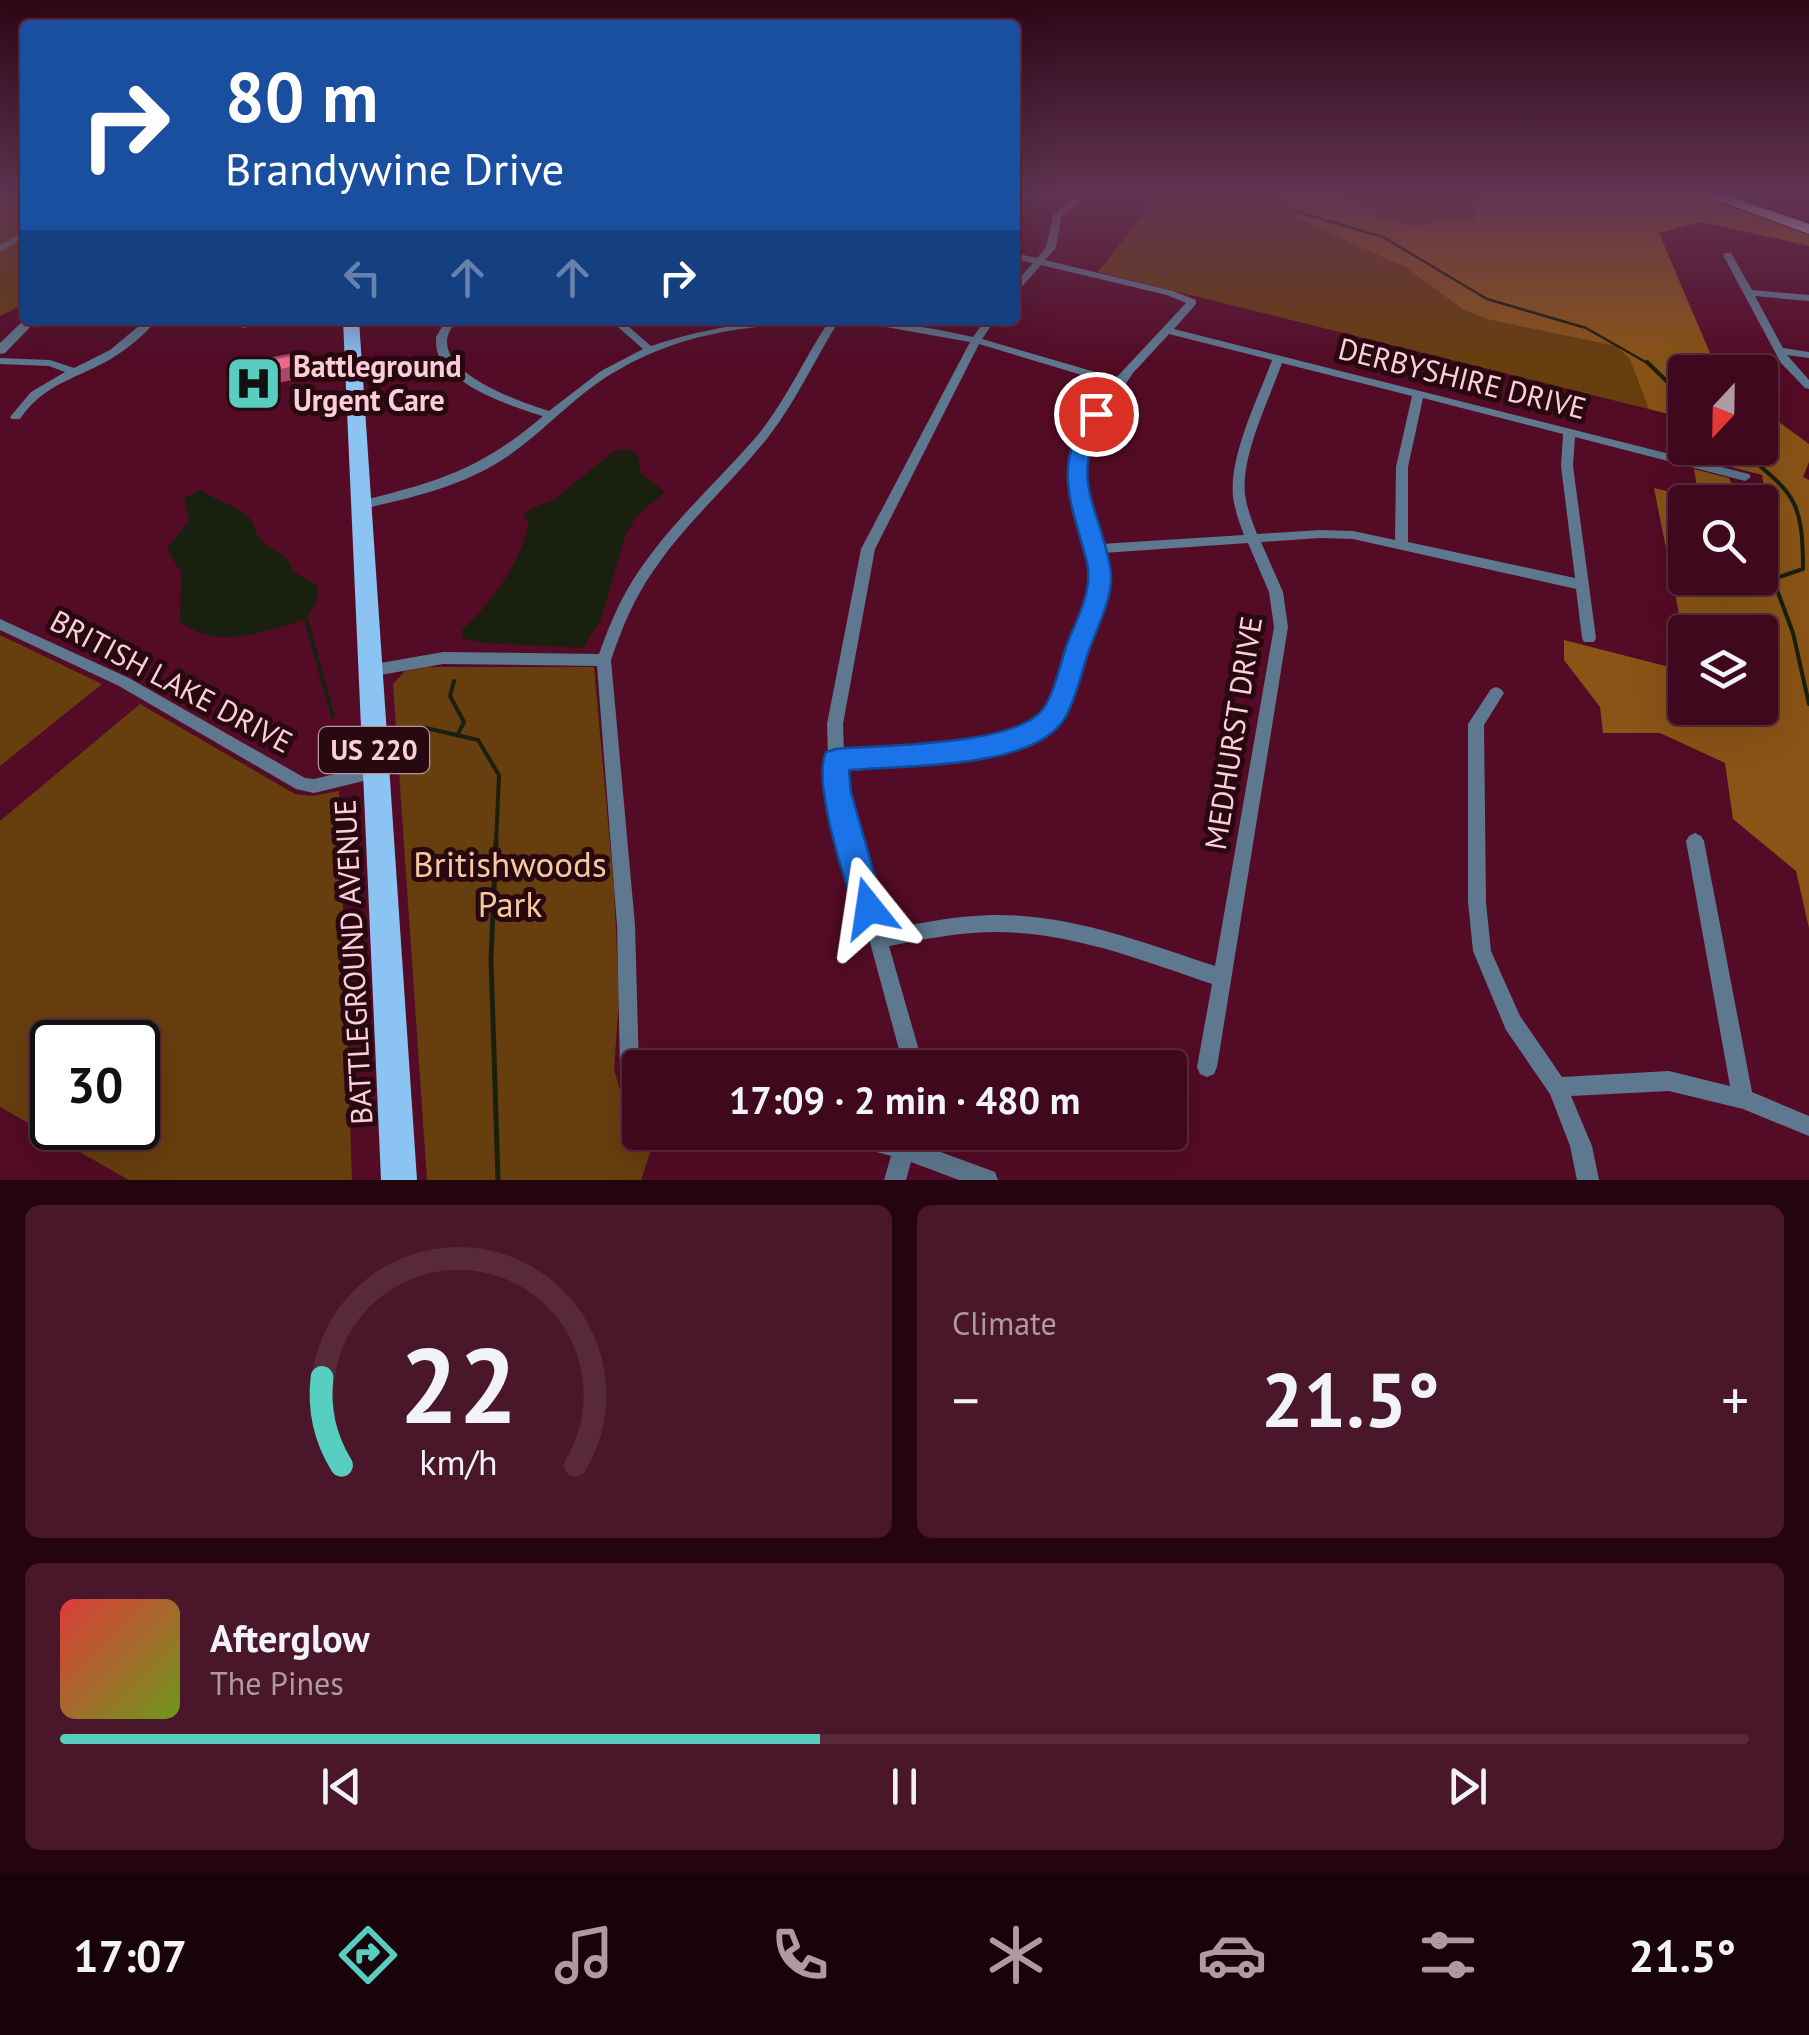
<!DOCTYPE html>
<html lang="en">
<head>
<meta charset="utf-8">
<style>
  :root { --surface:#3f081c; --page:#4a1629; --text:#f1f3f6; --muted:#ad9aa3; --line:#58293b; --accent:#58cec0 }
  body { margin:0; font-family:"PT Sans",sans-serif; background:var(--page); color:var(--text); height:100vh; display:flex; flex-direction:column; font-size:38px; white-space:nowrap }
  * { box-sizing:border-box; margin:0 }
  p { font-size:32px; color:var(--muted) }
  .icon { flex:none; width:55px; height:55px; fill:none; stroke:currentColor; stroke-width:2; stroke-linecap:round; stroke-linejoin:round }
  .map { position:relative; height:1180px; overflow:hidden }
  .panel { display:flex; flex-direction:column; gap:25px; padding:25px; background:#23040f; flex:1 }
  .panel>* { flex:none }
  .hud { position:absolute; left:20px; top:20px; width:1000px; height:305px; border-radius:10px; box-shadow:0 10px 40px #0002,0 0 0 2px var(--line); background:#1a4fa0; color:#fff; overflow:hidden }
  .needle { width:65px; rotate:202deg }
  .tools { position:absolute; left:1668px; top:355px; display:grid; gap:20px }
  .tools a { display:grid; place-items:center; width:110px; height:110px; border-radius:10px; background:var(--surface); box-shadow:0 10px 40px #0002,0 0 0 2px var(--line); font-size:50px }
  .speed { position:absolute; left:30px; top:1020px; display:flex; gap:20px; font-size:50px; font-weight:700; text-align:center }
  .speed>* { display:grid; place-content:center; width:130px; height:130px; border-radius:50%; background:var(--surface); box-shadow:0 10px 40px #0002,0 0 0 2px var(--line); line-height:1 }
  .speed .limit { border:5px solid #111; border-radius:15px; background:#fff; color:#111 }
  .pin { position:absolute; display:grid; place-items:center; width:85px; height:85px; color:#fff; margin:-42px; border:5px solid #fff; border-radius:50%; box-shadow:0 2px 10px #0007 }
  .me { position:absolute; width:110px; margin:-55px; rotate:345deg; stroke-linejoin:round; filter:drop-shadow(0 0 8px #0008) }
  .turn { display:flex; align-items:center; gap:35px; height:210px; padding:0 40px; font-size:45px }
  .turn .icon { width:130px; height:130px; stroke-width:2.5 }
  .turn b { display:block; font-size:70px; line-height:85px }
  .lanes { display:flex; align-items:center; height:95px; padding:0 40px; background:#0003; justify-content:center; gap:50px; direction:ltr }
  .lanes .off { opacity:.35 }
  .big { font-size:75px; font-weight:600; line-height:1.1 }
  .panel .tile { flex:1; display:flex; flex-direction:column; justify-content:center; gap:15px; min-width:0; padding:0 35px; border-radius:15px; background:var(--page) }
  .panel .dial { align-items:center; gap:0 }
  .dial svg { height:260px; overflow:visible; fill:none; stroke:var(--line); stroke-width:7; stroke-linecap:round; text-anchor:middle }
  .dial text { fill:var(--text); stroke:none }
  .song { display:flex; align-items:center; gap:30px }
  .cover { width:120px; height:120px; border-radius:15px; background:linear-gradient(135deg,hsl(0 70% 55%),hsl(80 70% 35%)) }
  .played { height:10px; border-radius:5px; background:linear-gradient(90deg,var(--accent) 45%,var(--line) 45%) }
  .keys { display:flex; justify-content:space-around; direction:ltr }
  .heat { display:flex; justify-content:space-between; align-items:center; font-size:55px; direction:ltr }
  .panel .tiles { flex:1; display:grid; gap:25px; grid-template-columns:1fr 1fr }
  .tile:last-child { grid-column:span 2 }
  .trip { position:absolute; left:622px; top:1050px; width:565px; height:100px; border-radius:10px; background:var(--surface); box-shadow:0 10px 40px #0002,0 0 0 2px var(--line); font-weight:600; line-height:100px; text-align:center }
  .dock { display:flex; height:160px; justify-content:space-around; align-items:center; background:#19030b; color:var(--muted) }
  .dock .icon { width:70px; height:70px }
  .dock .active { color:var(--accent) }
  .dock b { font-size:45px; color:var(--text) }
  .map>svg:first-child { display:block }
  .green { fill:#673e0e; fill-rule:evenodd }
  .forest { fill:#895416; fill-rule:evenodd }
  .water { fill:#1a200e }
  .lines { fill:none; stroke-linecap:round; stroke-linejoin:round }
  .stream-far2 { stroke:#1a200e; stroke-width:2.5 }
  .stream-far1 { stroke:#1a200e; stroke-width:4 }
  .stream { stroke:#1a200e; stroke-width:5 }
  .minor { fill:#5d788f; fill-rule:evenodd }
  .tertiary { fill:#5d788f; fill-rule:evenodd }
  .primary { fill:#8bc3f2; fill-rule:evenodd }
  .motorway { fill:#c2dcf3; fill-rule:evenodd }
  .shaded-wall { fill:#a74a64 }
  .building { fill:#ef6a8f; stroke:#a74a64; stroke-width:2.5 }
  .route { fill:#1a73e8; stroke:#114b97; stroke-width:2.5 }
  .labels { text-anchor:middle; stroke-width:10; stroke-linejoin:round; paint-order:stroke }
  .shield { fill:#280912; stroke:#bc939c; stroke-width:2.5 }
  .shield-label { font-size:28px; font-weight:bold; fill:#fcced7 }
  .poi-label { font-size:30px; font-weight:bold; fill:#fcced7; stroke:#280912; text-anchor:start }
  .street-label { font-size:30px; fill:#fcced7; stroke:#280912 }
  .near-park-label { font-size:35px; fill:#f8c99c; stroke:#280912 }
</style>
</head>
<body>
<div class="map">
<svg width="1809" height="1180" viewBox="0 0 1809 1180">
  <rect width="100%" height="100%" fill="#540b26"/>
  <g class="green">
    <polygon points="0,195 25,195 25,304 0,316"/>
    <polygon points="1158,195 1642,195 1718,372 1685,372 1685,418 1098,272"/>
    <polygon points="0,635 102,684 0,766"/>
    <polygon points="426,667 594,667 614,888 619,998 614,1070 624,1102 640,1121 640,1132 656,1135 641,1180 427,1180 393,684 405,671"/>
    <path d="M140,704l155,90 17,2 27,-5 13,389h-223l-129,-73v-286zM138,1042v86h-86v-86z"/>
  </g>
  <g class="forest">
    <polygon points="1274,195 1343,196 1375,217 1408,225 1423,226 1449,219 1475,221 1478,195 1696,195 1809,235 1809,246 1701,222 1659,233 1718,372 1685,372 1685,418 1649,409 1630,359 1616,346 1487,319 1464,310 1407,268 1293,216 1299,211"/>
    <path d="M1760,408l49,36v18l-6,15 6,3v448l-13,-57 -63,-52 -8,-56 -65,-30h-57l-3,-26 -36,-47v-20l121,31v37h75v-76h-75v12l-31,-156 45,11 -5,-30 35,9 5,10 16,4 6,-7 8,1 -2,-11 -31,-8 -5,-19h34zM1685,502h75v76h-75z"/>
  </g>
  <g class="water">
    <path d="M627,449l11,5 2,18 25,20 -29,25 -10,17 -25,85 -18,29 -98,-5 -24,-5 1,-8c31,-28 59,-68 67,-109l-6,-4 5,-7 27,-11 59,-48z"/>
    <path d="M202,490c13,11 38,16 48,29 4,5 5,15 11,21 11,13 29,12 32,32l24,13v15l-11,19c-39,11 -90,34 -126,2l1,-48 -14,-25 22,-27 -5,-23z"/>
  </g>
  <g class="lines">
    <polyline class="stream-far2" points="1295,211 1383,237 1487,299 1586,328 1649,364"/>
    <g class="stream-far1">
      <polyline points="1647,362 1685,399"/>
      <path d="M1739,448c53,46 64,47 64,121l-30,10 20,54 16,71"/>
      <polyline points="306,619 333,717"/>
      <polyline points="454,681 450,696 464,722 458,734"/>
      <polyline points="426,728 478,740 499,775 496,844"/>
    </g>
    <polyline class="stream" points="496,841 491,959 498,1180"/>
    <g class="minor">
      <path d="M1080,195h9l-28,21 -5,32 -11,12 128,31 23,9v4l-22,25 575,145 2,3 -6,4 -170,-44 -2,29 23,172 -2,4h-10l-2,-4 -6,-49 -223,-50 -33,-1 -59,4 22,50 5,35 -71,440 -3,7 -7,3 -7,-3 -3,-7 15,-83c-70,-24 -141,-52 -216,-52 -36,0 -71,7 -107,14l35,122h-20l-75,-277 -2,-67 34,-175 109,-207 -84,-15 -49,-3c-23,37 -41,77 -68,112 -36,46 -82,85 -115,134 -20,28 -32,58 -43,90l24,265 5,181 -7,-3 -13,-33 -3,-145 -20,-259 -154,-2 -74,13 -5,-2 -2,-4 2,-4 5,-2 74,-13 156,2c8,-22 16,-43 28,-64 34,-59 86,-103 130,-154 28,-34 46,-75 70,-112 -71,-1 -145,9 -207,45 -41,22 -71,58 -109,85 -44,31 -98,44 -150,55l-4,-1 -2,-3 2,-3c79,-20 122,-31 186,-86 -31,-9 -92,-30 -105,-62 -2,-5 -2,-11 -2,-17l10,-17h10c-4,7 -9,14 -9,22 0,35 74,60 102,69l52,-40 42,-22 -33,-29h11l30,26c104,-35 216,-34 322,-9l12,-17h10l-13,19 134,39 70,-75 -19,-8 -126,-30 -23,26 -3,1v-9l18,-20 -18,-4v-6l22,5 9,-11 7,-32zM1169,334l103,26c-14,39 -43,95 -39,137 2,13 6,25 11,38l-143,9c-21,-69 -30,-98 20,-158l4,-1 8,-12zM979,344l133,40c-37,44 -50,77 -33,133 6,20 14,39 14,59 1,26 -13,50 -21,74 -6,17 -10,34 -17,50 -33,57 -153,50 -211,53l-1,-29 32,-175zM1282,363l130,33 -16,71 -1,73 -42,-9 -33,-1 -63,4c-5,-13 -10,-26 -12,-39 -4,-40 24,-95 37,-132zM1423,398l140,36 -2,32 14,112 -167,-36v-75zM1248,543l21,49 5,35 -59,339c-72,-24 -147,-53 -224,-51 -36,1 -71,8 -106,15l-40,-139 -1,-25c59,-3 172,0 214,-46 17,-18 21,-48 29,-70 12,-36 24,-58 16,-97z"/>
      <polygon points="25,230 25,237 0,252 0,245"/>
      <polygon points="1725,253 1731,253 1752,290 1809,295 1809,301 1755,296 1783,348 1809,352 1809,358 1787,355 1809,380 1809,389 1805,388 1781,363 1723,255"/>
      <path d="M146,320h11c-12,14 -27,27 -43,37 -36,22 -69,25 -94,62h-8l-2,-2 21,-25 34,-20 -16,-6 -49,-2v-6l50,2 24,8 36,-18z"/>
      <polygon points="0,619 129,678 305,778 314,779 376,764 382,766 384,771 382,776 376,778 314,793 296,789 119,686 0,630"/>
      <polygon points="1496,687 1501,689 1504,693 1484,725 1486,902 1491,951 1520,1016 1562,1077 1669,1071 1730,1086 1686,841 1689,836 1695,833 1701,836 1704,841 1752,1092 1809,1116 1809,1136 1743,1109 1669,1091 1571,1096 1592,1146 1599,1180 1577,1180 1570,1146 1550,1094 1506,1030 1473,951 1468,902 1468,724 1491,689"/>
      <path d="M688,1132h33l-3,7c-9,4 -18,4 -27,0z"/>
      <polygon points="830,1132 882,1132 897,1136 898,1132 919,1132 916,1143 995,1172 998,1180 959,1180 911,1162 906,1180 884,1180 891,1156 840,1142 833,1139"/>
    </g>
    <polygon class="tertiary" points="25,319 37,320 5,353 0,354 0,343"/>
    <polygon class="primary" points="343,320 359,320 417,1180 381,1180"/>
    <polygon class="motorway" points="1703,195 1725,195 1809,224 1809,234"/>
  </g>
  <g class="shaded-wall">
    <polygon points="238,320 271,320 271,323 242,328"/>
    <polygon points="301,353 307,363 307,377 237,391 231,380"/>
  </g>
  <polygon class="building" points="301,353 301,366 231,380 232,366"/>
  <linearGradient id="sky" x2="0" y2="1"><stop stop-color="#2e0615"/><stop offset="0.54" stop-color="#613452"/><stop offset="1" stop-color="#613452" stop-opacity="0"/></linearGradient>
  <rect width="1809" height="360" fill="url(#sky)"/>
  <path class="route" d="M1096,408l10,6c-38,66 -8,88 4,152 6,28 -13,61 -22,87 -7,21 -12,46 -23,65 -31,52 -161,47 -216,52l2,22 33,116 -4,10 -11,4 -10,-4c-14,-31 -47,-137 -33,-166l10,-3c46,-4 180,-3 207,-40 12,-17 17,-45 24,-65 10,-25 26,-54 20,-81 -15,-61 -36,-95 3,-154z"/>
  <defs>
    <symbol id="hospital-square" viewBox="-11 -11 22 22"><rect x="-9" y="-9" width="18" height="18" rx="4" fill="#58cec0" stroke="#280912"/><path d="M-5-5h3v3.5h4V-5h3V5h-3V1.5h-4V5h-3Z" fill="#111"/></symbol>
  </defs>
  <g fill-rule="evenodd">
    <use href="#hospital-square" x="222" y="352" width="63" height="63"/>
  </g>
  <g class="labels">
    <rect class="shield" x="319" y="727" width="110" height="46" rx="8"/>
    <g class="shield-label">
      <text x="374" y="760">US 220</text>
    </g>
    <g class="poi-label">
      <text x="293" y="377">Battleground<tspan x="293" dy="34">Urgent Care</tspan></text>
    </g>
    <g class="street-label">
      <text transform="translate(1462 379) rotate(14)" y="10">DERBYSHIRE DRIVE</text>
      <text transform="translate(171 682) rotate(28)" y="10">BRITISH LAKE DRIVE</text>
      <text transform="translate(1234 733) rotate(-81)" y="10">MEDHURST DRIVE</text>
      <text transform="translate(354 962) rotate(-93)" y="10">BATTLEGROUND AVENUE</text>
    </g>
    <g class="near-park-label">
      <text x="510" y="877">Britishwoods<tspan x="510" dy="40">Park</tspan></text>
    </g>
  </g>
</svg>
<div class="tools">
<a><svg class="needle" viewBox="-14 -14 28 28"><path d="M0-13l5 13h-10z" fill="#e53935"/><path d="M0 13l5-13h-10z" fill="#ad9aa3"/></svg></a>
<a><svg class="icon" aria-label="search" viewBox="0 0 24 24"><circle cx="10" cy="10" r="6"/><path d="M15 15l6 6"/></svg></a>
<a><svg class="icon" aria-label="layers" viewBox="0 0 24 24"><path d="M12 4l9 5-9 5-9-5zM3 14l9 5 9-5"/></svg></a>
</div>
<div class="speed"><div class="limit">30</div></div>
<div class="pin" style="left:1096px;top:414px;background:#d93025"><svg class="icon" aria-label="arrive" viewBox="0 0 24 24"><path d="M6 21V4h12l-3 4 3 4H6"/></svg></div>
<svg class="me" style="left:869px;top:908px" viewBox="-20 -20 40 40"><path d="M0-17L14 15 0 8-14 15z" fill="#1a73e8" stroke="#fff" stroke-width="4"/></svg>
<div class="trip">17:09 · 2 min · 480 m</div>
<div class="hud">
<div class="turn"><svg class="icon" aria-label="right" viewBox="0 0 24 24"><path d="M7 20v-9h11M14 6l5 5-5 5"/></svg><div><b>80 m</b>Brandywine Drive</div></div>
<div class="lanes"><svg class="icon off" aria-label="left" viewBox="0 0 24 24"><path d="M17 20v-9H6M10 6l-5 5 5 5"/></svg><svg class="icon off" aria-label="ahead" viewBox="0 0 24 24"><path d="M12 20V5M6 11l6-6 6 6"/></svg><svg class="icon off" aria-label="ahead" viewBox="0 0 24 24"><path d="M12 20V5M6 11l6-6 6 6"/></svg><svg class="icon" aria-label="right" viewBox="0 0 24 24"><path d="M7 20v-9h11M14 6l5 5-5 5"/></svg></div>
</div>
</div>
<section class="panel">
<div class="tiles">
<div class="tile dial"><svg viewBox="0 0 100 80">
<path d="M14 69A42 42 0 1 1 86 69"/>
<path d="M14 69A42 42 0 0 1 8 42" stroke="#58cec0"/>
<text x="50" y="56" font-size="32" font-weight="700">22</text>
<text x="50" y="72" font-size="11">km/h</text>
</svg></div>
<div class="tile"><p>Climate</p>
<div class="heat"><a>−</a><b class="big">21.5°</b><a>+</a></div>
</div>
<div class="tile">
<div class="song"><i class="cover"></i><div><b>Afterglow</b><p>The Pines</p></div></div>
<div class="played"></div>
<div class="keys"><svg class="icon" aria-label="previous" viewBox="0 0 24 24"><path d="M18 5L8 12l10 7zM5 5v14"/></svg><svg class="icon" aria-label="pause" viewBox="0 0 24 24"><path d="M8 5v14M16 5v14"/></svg><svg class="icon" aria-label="next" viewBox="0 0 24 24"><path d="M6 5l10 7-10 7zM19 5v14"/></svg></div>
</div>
</div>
</section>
<nav class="dock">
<b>17:07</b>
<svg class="icon active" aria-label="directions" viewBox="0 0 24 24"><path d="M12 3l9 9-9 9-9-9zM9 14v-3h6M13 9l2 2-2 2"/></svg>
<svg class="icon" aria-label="music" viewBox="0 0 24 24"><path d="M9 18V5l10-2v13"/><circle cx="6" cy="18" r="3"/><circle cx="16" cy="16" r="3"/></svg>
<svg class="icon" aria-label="phone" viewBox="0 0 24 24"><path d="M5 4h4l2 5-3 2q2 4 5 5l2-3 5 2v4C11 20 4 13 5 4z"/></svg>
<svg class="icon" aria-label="climate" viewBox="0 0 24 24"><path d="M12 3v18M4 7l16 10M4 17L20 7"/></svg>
<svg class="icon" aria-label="car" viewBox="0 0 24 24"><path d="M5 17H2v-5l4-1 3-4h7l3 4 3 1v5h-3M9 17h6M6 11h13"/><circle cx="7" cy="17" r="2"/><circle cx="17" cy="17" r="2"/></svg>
<svg class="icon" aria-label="filters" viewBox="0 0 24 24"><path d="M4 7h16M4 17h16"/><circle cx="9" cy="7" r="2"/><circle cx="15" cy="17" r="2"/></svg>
<b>21.5°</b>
</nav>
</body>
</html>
